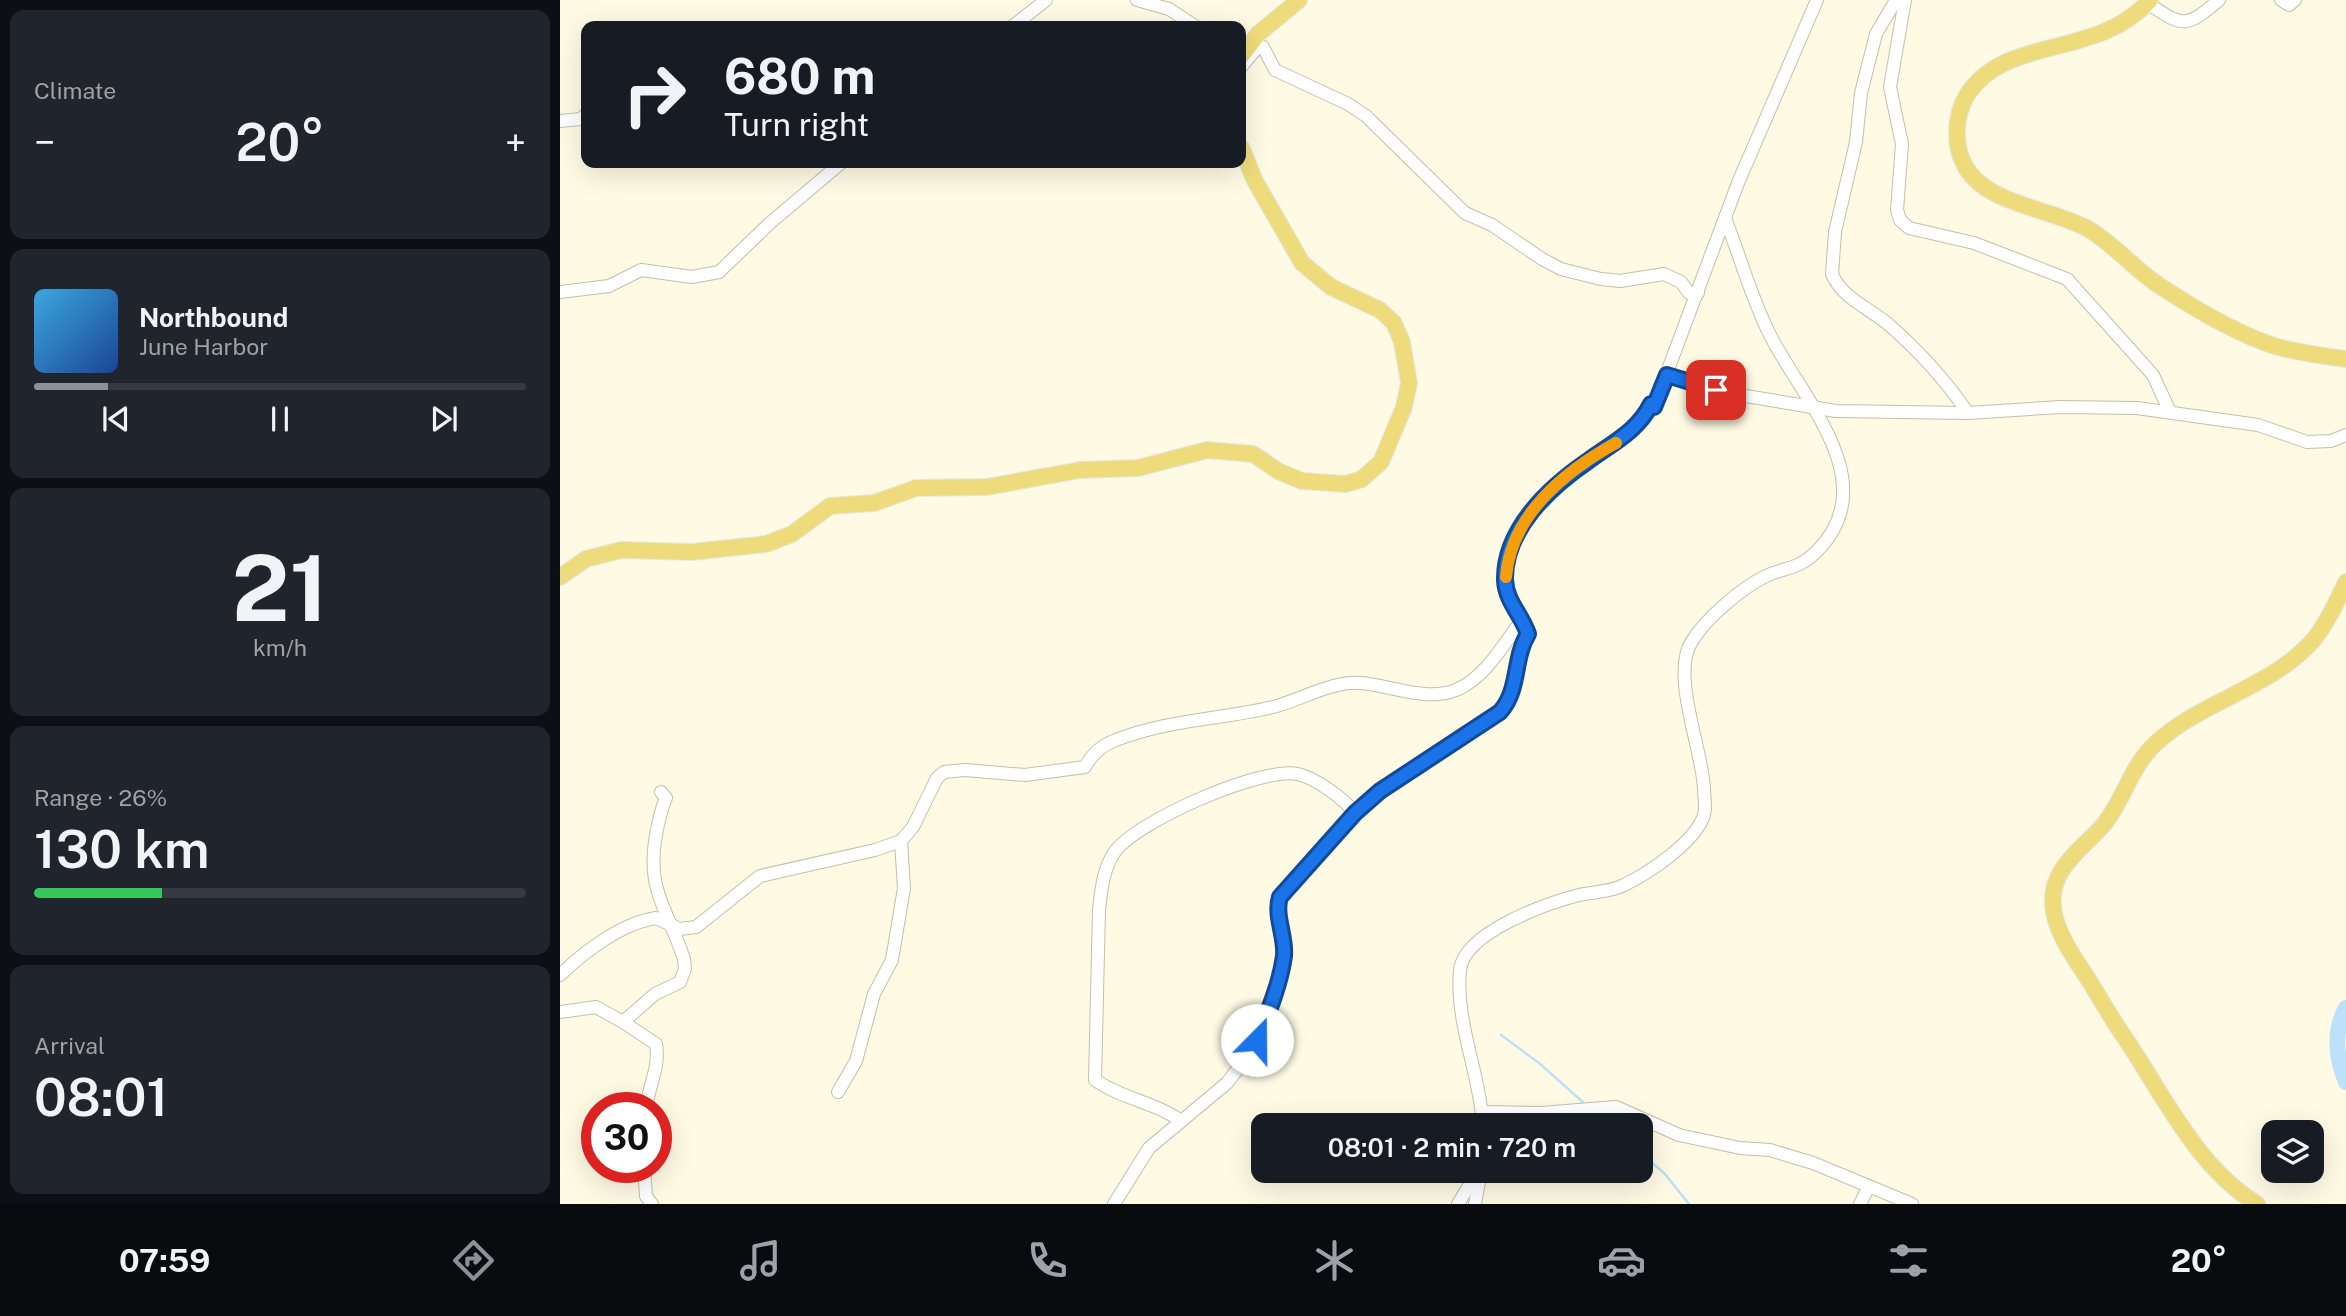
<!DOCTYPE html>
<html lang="en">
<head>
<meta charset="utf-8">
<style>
  :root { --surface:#171b24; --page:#20242c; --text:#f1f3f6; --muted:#9ea1a6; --line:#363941; --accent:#8c9099 }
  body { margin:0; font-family:"Public Sans",sans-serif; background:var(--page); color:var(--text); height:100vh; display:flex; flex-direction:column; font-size:26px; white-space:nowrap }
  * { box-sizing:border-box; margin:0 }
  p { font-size:23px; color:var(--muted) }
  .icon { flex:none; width:38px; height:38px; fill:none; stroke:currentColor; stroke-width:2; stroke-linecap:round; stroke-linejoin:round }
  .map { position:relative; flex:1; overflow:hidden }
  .drawer { display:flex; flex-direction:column; gap:10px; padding:10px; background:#0d0f14; width:560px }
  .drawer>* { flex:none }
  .top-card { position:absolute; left:21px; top:21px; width:665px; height:147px; border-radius:14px; box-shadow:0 7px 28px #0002; background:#171b24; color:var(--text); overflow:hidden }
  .controls { position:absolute; left:1701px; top:1120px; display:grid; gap:14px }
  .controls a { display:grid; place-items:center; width:63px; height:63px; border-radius:14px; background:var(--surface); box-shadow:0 7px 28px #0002; font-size:35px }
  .speed { position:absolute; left:21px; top:1092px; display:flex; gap:14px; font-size:35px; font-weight:700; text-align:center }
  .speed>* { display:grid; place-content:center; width:91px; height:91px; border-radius:50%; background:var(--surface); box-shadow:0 7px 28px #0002; line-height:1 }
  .speed .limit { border:10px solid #d22; background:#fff; color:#111 }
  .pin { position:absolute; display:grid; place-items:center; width:60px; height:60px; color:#fff; margin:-30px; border-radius:14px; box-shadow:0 4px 10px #0006 }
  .me { position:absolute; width:77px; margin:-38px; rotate:22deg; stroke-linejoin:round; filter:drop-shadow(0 0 5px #0008) }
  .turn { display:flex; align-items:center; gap:24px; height:147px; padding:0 28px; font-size:32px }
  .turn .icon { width:91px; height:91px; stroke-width:2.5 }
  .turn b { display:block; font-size:49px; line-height:60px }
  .big { font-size:52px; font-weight:600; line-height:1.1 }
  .drawer .card { flex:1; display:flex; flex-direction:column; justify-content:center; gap:10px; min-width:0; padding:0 24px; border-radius:14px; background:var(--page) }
  .drawer .dial { align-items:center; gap:0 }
  .dial b { font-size:91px; line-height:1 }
  .song { display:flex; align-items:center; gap:21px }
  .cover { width:84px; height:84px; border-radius:10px; background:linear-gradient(135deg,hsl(200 70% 55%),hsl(220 70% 35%)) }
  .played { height:7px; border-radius:4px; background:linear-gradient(90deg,var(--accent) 15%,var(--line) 15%) }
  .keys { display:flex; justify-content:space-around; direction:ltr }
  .heat { display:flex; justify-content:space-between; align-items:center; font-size:38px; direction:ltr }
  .charge { height:10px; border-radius:5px; background:linear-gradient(90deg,#34c759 26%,var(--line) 0) }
  .trip { position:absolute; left:691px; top:1113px; width:402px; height:70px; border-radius:14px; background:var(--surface); box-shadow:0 7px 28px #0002; font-weight:600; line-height:70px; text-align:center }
  .tabs { display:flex; height:112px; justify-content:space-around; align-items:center; background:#090b0e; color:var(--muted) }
  .tabs .icon { width:49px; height:49px }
  .tabs .on { color:var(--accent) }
  .tabs b { font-size:32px; color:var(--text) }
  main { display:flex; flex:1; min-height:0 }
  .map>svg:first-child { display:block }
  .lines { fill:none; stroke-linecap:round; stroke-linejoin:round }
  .stream { stroke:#bde1fa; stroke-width:2.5 }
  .river { stroke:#bde1fa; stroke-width:16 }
  .minor-casing { stroke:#c3bfaa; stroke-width:14 }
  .major-casing { stroke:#e7e7e6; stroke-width:18 }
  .minor { stroke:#fff; stroke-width:12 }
  .major { stroke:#eedc7c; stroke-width:16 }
  .route-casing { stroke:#114b97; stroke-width:18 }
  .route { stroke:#1a73e8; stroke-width:12 }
  .slow { stroke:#f59e0b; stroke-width:12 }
</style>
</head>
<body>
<main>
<section class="drawer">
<div class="card"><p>Climate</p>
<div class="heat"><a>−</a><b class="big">20°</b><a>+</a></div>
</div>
<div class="card">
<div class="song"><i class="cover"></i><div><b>Northbound</b><p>June Harbor</p></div></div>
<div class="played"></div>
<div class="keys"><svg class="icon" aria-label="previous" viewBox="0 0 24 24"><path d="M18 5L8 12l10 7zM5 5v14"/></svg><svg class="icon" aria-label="pause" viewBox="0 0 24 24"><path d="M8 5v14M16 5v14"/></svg><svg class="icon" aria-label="next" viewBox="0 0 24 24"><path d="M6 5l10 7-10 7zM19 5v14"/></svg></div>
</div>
<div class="card dial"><b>21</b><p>km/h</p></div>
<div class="card"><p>Range · 26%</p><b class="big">130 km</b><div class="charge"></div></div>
<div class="card"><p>Arrival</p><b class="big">08:01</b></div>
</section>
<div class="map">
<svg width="1786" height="1204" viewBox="0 0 1786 1204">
  <rect width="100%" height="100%" fill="#fefae4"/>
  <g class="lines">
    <g class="stream">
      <polyline points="941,1035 979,1063 1025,1104"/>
      <polyline points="1036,1113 1049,1125"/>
      <polyline points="1082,1154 1105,1174 1129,1204"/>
    </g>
    <path class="river" d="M1786,1008c-13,23 -10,50 0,74"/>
    <defs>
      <g id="minor">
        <polyline points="577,0 609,9 635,26"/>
        <path d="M1336,0l-20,34 -15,59 -5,49 -21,90 -3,42c10,24 37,34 56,50 30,26 58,57 80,89"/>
        <polyline points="1345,0 1330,87 1342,144 1337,210 1340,220 1349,228 1414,243 1507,279 1593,375 1610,412"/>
        <polyline points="1721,0 1729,5 1735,0"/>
        <path d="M1587,3c36,23 37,27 72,-3"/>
        <polyline points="453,26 486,0"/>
        <polyline points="681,67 697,48 703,47 715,70 788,104 806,116 905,213 932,225 982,259 1001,269 1041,279 1060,281 1104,274 1121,282 1129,293 1138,293"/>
        <polyline points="0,121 21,119 26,114"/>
        <polyline points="0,292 49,286 81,270 132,277 159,272 210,223 281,163"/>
        <polyline points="1107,375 1162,392 1276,411 1408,413 1500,407 1577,408 1698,425 1747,442 1771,441 1786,435"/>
        <path d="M0,975c25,-24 62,-52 96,-57l24,11 16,-2 64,-51 115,-26 26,-9 12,-14 24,-49 7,-6 21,-2 60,5 60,-8c7,-13 17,-22 31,-27 50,-20 106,-21 157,-33 28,-7 58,-26 87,-24 30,2 66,19 96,7 28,-11 48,-46 65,-69"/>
        <path d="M0,1012l36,-5 27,15 32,-28 25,-12 5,-13 -1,-10c-18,-55 -39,-68 -27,-130 3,-12 4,-20 9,-31l-5,-6"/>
        <path d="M63,1022l33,22c4,23 -7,41 -10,64"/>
        <polyline points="278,1092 296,1061 314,994 332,960 344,888 341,841"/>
        <polyline points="922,1112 981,1113 1056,1107 1119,1135 1180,1148 1210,1150 1253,1163 1352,1204"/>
        <path d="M621,1121c-26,-19 -59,-22 -86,-41l4,-170c2,-18 4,-41 15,-57 20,-31 148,-87 184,-79 19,5 45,24 57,39"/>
        <path d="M923,1125c-3,-51 -28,-103 -23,-155 4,-38 88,-67 119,-75 14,-3 32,-3 45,-10 25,-12 68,-41 79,-67 4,-9 1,-20 1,-29 -1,-38 -34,-115 -12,-148 14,-23 51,-54 74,-65 22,-10 32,-6 51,-25 69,-69 -16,-153 -48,-218 -18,-36 -29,-77 -44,-115"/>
        <polyline points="84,1167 86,1196 92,1204"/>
        <path d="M554,1204l35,-56 78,-65 26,-34 29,-82 2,-31 -6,-30 2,-9 81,-89 19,-17 120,-79 7,-9 21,-69c-6,-19 -22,-32 -23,-54 -1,-51 45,-93 83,-119 23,-17 50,-30 63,-57l3,3 84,-224 79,-183"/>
        <polyline points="898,1204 918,1171"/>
        <polyline points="915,1204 921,1171"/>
        <polyline points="1300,1204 1308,1188"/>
      </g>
      <g id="major">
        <path d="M1590,0c-53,60 -144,34 -183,95 -12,20 -14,50 -2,71 22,40 88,42 125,64 26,16 45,40 70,56 35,23 78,49 118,61 22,6 46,9 68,12"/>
        <polyline points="681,56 698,34 739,0"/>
        <polyline points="0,577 26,559 61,550 132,552 206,544 232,534 270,506 314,503 356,488 427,487 520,470 578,468 647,450 693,454 718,471 742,481 786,484 802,479 821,462 844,407 849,383 842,342 834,323 820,310 771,287 742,263 695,181 681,147"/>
        <path d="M1697,1204c-61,-37 -95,-112 -134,-169 -11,-16 -21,-33 -31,-50 -21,-33 -56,-75 -30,-115 11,-18 30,-31 43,-47 20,-26 26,-57 51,-80 47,-43 118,-56 159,-105 13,-17 22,-36 31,-56"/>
      </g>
    </defs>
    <use href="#minor" class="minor-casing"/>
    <use href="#major" class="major-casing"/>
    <use href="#minor" class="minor"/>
    <use href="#major" class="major"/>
  </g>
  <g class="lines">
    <defs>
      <path id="route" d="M697,1040c11,-27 23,-55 27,-84 2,-19 -10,-41 -4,-59l75,-84 25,-22 120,-79c20,-22 13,-54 28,-78 -6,-19 -22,-32 -23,-54 -1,-51 45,-93 83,-119 23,-17 50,-30 63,-57l3,3 13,-32 49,15"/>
    </defs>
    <use href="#route" class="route-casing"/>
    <use href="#route" class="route"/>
    <path class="slow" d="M946,577c5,-62 59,-106 110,-134"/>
  </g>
</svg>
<div class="controls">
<a><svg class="icon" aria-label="layers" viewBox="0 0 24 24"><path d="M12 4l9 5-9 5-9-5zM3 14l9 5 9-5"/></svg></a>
</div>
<div class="speed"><div class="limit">30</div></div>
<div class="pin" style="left:1156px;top:390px;background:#d93025"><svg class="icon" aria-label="arrive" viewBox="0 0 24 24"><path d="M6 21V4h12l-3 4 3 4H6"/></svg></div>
<svg class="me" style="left:697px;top:1040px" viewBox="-20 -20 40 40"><circle r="19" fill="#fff"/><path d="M0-13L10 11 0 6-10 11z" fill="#1a73e8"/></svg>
<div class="trip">08:01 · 2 min · 720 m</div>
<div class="top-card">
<div class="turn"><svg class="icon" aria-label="right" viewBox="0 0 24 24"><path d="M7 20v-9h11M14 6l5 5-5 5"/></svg><div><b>680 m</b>Turn right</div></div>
</div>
</div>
</main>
<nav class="tabs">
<b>07:59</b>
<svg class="icon on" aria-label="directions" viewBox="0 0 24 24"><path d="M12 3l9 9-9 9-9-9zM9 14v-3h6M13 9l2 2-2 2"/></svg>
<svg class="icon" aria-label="music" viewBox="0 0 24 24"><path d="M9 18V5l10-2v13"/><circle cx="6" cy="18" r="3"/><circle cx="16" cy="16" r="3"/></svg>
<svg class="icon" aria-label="phone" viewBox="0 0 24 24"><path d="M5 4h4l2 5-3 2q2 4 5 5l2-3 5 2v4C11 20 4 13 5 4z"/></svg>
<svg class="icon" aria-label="climate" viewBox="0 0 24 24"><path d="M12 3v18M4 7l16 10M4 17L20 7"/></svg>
<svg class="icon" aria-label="car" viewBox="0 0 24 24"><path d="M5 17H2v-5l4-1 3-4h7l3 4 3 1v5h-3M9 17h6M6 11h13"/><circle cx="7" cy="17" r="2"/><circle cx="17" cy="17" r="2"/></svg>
<svg class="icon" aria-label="filters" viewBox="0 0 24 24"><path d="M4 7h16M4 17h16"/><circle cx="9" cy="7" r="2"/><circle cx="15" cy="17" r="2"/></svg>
<b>20°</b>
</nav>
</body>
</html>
